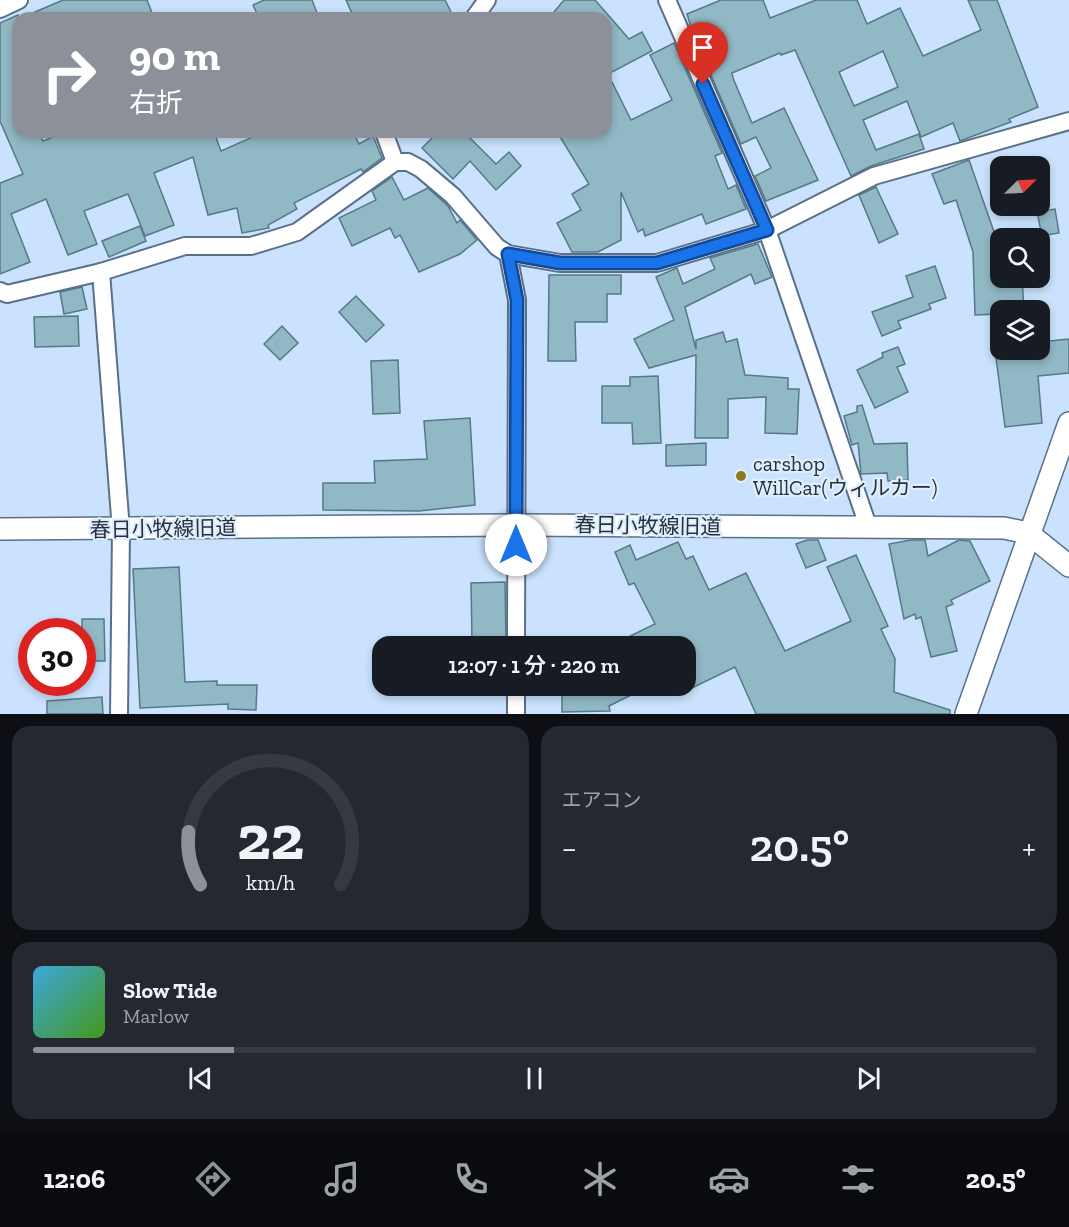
<!DOCTYPE html>
<html lang="ja">
<head>
<meta charset="utf-8">
<style>
  :root { --surface:#171b24; --page:#242831; --text:#f1f3f6; --muted:#9ea1a6; --line:#363941; --accent:#8c9099 }
  body { margin:0; font-family:"Zilla Slab","Noto Sans JP",serif; background:var(--page); color:var(--text); height:100vh; display:flex; flex-direction:column; font-size:22px; white-space:nowrap }
  * { box-sizing:border-box; margin:0 }
  p { font-size:20px; color:var(--muted) }
  .icon { flex:none; width:33px; height:33px; fill:none; stroke:currentColor; stroke-width:2; stroke-linecap:round; stroke-linejoin:round }
  .map { position:relative; height:714px; overflow:hidden }
  .details { display:flex; flex-direction:column; gap:12px; padding:12px; background:#0d0f14; flex:1 }
  .details>* { flex:none }
  .banner { position:absolute; left:12px; top:12px; width:600px; height:126px; border-radius:18px; box-shadow:0 3px 9px #0003; background:#8c9099; color:#fff; overflow:hidden }
  .needle { width:39px; rotate:66deg }
  .tools { position:absolute; left:990px; top:156px; display:grid; gap:12px }
  .tools a { display:grid; place-items:center; width:60px; height:60px; border-radius:12px; background:var(--surface); box-shadow:0 3px 9px #0003; font-size:30px }
  .speed { position:absolute; left:18px; top:618px; display:flex; gap:12px; font-size:30px; font-weight:700; text-align:center }
  .speed>* { display:grid; place-content:center; width:78px; height:78px; border-radius:50%; background:var(--surface); box-shadow:0 3px 9px #0003; line-height:1 }
  .speed .limit { border:9px solid #d22; background:#fff; color:#111 }
  .pin { position:absolute; display:grid; place-items:center; width:51px; height:51px; color:#fff; margin:-62px -26px; border-radius:50% 50% 50% 0; rotate:-45deg; box-shadow:0 0 6px #0007 }
  .pin .icon { rotate:45deg }
  .me { position:absolute; width:66px; margin:-33px; rotate:0deg; stroke-linejoin:round; filter:drop-shadow(0 0 4px #0008) }
  .turn { display:flex; align-items:center; gap:21px; height:126px; padding:0 18px; font-size:27px }
  .turn .icon { width:78px; height:78px; stroke-width:2.5 }
  .turn b { display:block; font-size:42px; line-height:51px }
  .big { font-size:45px; font-weight:600; line-height:1.1 }
  .details .card { flex:1; display:flex; flex-direction:column; justify-content:center; gap:9px; min-width:0; padding:0 21px; border-radius:18px; background:var(--page) }
  .details .dial { align-items:center; gap:0 }
  .dial svg { height:156px; overflow:visible; fill:none; stroke:var(--line); stroke-width:7; stroke-linecap:round; text-anchor:middle }
  .dial text { fill:var(--text); stroke:none }
  .song { display:flex; align-items:center; gap:18px }
  .cover { width:72px; height:72px; border-radius:9px; background:linear-gradient(135deg,hsl(200 70% 55%),hsl(100 70% 35%)) }
  .played { height:6px; border-radius:3px; background:linear-gradient(90deg,var(--accent) 20%,var(--line) 20%) }
  .keys { display:flex; justify-content:space-around; direction:ltr }
  .heat { display:flex; justify-content:space-between; align-items:center; font-size:33px; direction:ltr }
  .details .tiles { flex:1; display:grid; gap:12px; grid-template-columns:1fr 1fr }
  .card:last-child { grid-column:span 2 }
  .trip { position:absolute; left:372px; top:636px; width:324px; height:60px; border-radius:18px; background:var(--surface); box-shadow:0 3px 9px #0003; font-weight:600; line-height:60px; text-align:center }
  .dock { display:flex; height:96px; justify-content:space-around; align-items:center; background:#090b0e; color:var(--muted) }
  .dock .icon { width:42px; height:42px }
  .dock .active { color:var(--accent) }
  .dock b { font-size:27px; color:var(--text) }
  .map>svg:first-child { display:block }
  .building { fill:#91b8c5; stroke:#557a86; stroke-width:1.5; fill-rule:evenodd }
  .lines { fill:none; stroke-linecap:round; stroke-linejoin:round }
  .minor-casing { stroke:#5a7088; stroke-width:20 }
  .tertiary-casing { stroke:#5a7088; stroke-width:24 }
  .minor { stroke:#fff; stroke-width:16 }
  .tertiary { stroke:#fff; stroke-width:21 }
  .route-casing { stroke:#114b97; stroke-width:15 }
  .route { stroke:#1a73e8; stroke-width:10 }
  .poi-dot { fill:#8c7a20; stroke:#dfeeff; stroke-width:2 }
  .labels { text-anchor:middle; stroke-width:4.5; stroke-linejoin:round; paint-order:stroke }
  .poi-label { font-size:21px; fill:#28313b; stroke:#dfeeff; text-anchor:start }
  .street-label { font-size:21px; fill:#28313b; stroke:#dfeeff }
</style>
</head>
<body>
<div class="map">
<svg width="1069" height="714" viewBox="0 0 1069 714">
  <rect width="100%" height="100%" fill="#cae2fd"/>
  <g class="building">
    <polygon points="63,0 147,0 154,18 21,18"/>
    <polygon points="264,0 312,0 319,18 259,18 253,5"/>
    <polygon points="346,0 445,0 454,18 354,18"/>
    <polygon points="564,0 595,0 629,39 642,32 652,51 608,74 631,120 672,100 650,55 674,43 722,153 715,156 728,189 736,185 746,209 706,224 702,214 645,236 643,229 638,232 621,192 621,240 598,252 572,252 557,223 581,210 572,194 589,184 557,132 606,132 606,18 549,18"/>
    <path d="M721,0h42l7,18 46,-18h41l10,24 33,-16 23,48 58,-26 -13,-30h29l41,107 -29,12 2,3 -51,19 -7,-18 -32,14 -14,-36 -44,19 13,30 43,-16 5,15 -53,17 -20,10 -56,-126 -14,5 -1,-2 -48,20 1,5 19,45 32,-15 34,72 -52,21 -11,-25 16,-8 -15,-31 -15,7 -48,-110 -6,-20zM883,51l15,36 -44,19 -15,-34z"/>
    <polygon points="18,15 18,132 39,132 43,141 66,132 214,132 221,151 264,132 353,132 359,144 373,136 382,158 363,172 361,169 294,203 297,209 268,225 269,228 242,233 237,208 208,215 193,157 154,173 174,225 145,236 128,194 84,211 97,244 68,255 46,199 11,214 30,262 0,274 0,183 23,174 0,121 0,23"/>
    <polygon points="438,132 464,132 496,164 509,152 521,166 496,190 470,161 453,179 422,148"/>
    <polygon points="969,160 1000,249 1000,278 1022,278 1024,310 1000,310 1000,314 975,315 973,252 956,200 944,204 932,174"/>
    <polygon points="392,177 404,200 428,188 448,206 457,223 460,220 477,240 460,254 419,272 400,235 395,238 390,228 352,246 339,218 376,200 372,191"/>
    <polygon points="876,187 898,234 879,243 859,195"/>
    <polygon points="1055,209 1059,233 1042,236 1037,212"/>
    <polygon points="140,226 146,241 109,257 102,241"/>
    <polygon points="758,244 772,277 755,284 751,274 685,307 696,349 696,340 723,332 726,342 737,339 745,375 788,378 788,389 799,389 797,434 765,433 766,397 728,399 728,438 695,438 696,355 649,368 634,339 674,320 656,277 677,268 683,284 715,269 710,258"/>
    <polygon points="935,266 946,298 929,304 931,309 898,321 901,328 882,336 872,312 913,297 906,276"/>
    <polygon points="549,275 621,275 621,294 607,294 607,322 575,322 576,361 548,361"/>
    <polygon points="82,287 87,309 64,314 60,292"/>
    <polygon points="356,296 384,325 366,342 339,312"/>
    <polygon points="78,316 79,346 35,347 34,317"/>
    <polygon points="282,326 298,343 280,360 264,344"/>
    <polygon points="1069,339 1069,373 1038,376 1042,423 1005,427 995,350 1040,350 1040,342"/>
    <polygon points="898,347 905,364 897,367 908,392 875,408 857,370 883,357 882,353"/>
    <polygon points="398,360 400,413 373,414 371,361"/>
    <polygon points="658,376 661,443 633,444 632,423 602,423 602,386 630,386 630,377"/>
    <polygon points="862,405 874,444 907,443 908,480 888,481 887,473 861,474 858,443 852,445 844,416 857,412 857,406"/>
    <polygon points="470,418 475,505 419,511 323,510 323,483 375,483 374,461 427,459 424,421"/>
    <polygon points="706,443 706,465 666,466 666,445"/>
    <polygon points="807,540 818,540 826,560 806,568 796,544"/>
    <polygon points="911,540 925,540 928,556 959,540 970,541 990,581 951,600 953,604 946,607 957,651 931,657 921,617 916,619 915,614 904,619 889,544"/>
    <polygon points="678,542 686,559 693,556 709,590 746,573 785,651 851,621 827,567 856,555 888,626 881,629 895,659 894,692 950,710 950,714 756,714 735,667 692,688 686,674 686,646 610,646 655,624 634,583 629,585 615,552 630,545 636,560"/>
    <polygon points="179,567 185,682 217,681 217,685 257,685 256,710 228,709 228,704 140,708 133,569"/>
    <polygon points="505,582 506,640 472,641 471,583"/>
    <polygon points="82,619 104,619 105,661 82,661"/>
    <polygon points="641,690 609,706 610,711 562,712 562,691"/>
    <polygon points="102,697 103,714 47,714 47,701"/>
  </g>
  <g class="lines">
    <defs>
      <g id="minor">
        <polyline points="667,0 767,230 869,529"/>
        <polyline points="0,9 19,0"/>
        <polyline points="474,18 487,0"/>
        <polyline points="384,132 395,162"/>
        <polyline points="508,254 517,300 516,646"/>
        <polyline points="101,272 121,530 119,714"/>
        <polyline points="0,291 7,294 101,272 185,246 251,246 297,232 395,162 408,162 421,169 453,196 497,247 508,254 560,263 657,263 767,230 874,176 1069,121"/>
        <polyline points="516,714 516,686"/>
      </g>
      <g id="tertiary">
        <polyline points="0,529 516,525 1004,528 1028,533 1069,566"/>
        <polyline points="966,714 1069,423"/>
      </g>
    </defs>
    <use href="#minor" class="minor-casing"/>
    <use href="#tertiary" class="tertiary-casing"/>
    <use href="#minor" class="minor"/>
    <use href="#tertiary" class="tertiary"/>
  </g>
  <g class="lines">
    <defs>
      <polyline id="route" points="516,545 517,300 508,254 560,263 657,263 767,230 703,84"/>
    </defs>
    <use href="#route" class="route-casing"/>
    <use href="#route" class="route"/>
  </g>
  <circle class="poi-dot" cx="741" cy="476" r="6"/>
  <g class="labels">
    <g class="poi-label">
      <text x="753" y="471">carshop<tspan x="753" dy="24">WillCar(ウィルカー)</tspan></text>
    </g>
    <g class="street-label">
      <text transform="translate(648 526) rotate(1)" y="7">春日小牧線旧道</text>
      <text transform="translate(163 529) rotate(-1)" y="7">春日小牧線旧道</text>
    </g>
  </g>
</svg>
<div class="tools">
<a><svg class="needle" viewBox="-14 -14 28 28"><path d="M0-13l5 13h-10z" fill="#e53935"/><path d="M0 13l5-13h-10z" fill="#9ea1a6"/></svg></a>
<a><svg class="icon" aria-label="search" viewBox="0 0 24 24"><circle cx="10" cy="10" r="6"/><path d="M15 15l6 6"/></svg></a>
<a><svg class="icon" aria-label="layers" viewBox="0 0 24 24"><path d="M12 4l9 5-9 5-9-5zM3 14l9 5 9-5"/></svg></a>
</div>
<div class="speed"><div class="limit">30</div></div>
<div class="pin" style="left:703px;top:84px;background:#d93025"><svg class="icon" aria-label="arrive" viewBox="0 0 24 24"><path d="M6 21V4h12l-3 4 3 4H6"/></svg></div>
<svg class="me" style="left:516px;top:545px" viewBox="-20 -20 40 40"><circle r="19" fill="#fff"/><path d="M0-13L10 11 0 6-10 11z" fill="#1a73e8"/></svg>
<div class="trip">12:07 · 1 分 · 220 m</div>
<div class="banner">
<div class="turn"><svg class="icon" aria-label="right" viewBox="0 0 24 24"><path d="M7 20v-9h11M14 6l5 5-5 5"/></svg><div><b>90 m</b>右折</div></div>
</div>
</div>
<section class="details">
<div class="tiles">
<div class="card dial"><svg viewBox="0 0 100 80">
<path d="M14 69A42 42 0 1 1 86 69"/>
<path d="M14 69A42 42 0 0 1 8 42" stroke="#8c9099"/>
<text x="50" y="56" font-size="32" font-weight="700">22</text>
<text x="50" y="72" font-size="11">km/h</text>
</svg></div>
<div class="card"><p>エアコン</p>
<div class="heat"><a>−</a><b class="big">20.5°</b><a>+</a></div>
</div>
<div class="card">
<div class="song"><i class="cover"></i><div><b>Slow Tide</b><p>Marlow</p></div></div>
<div class="played"></div>
<div class="keys"><svg class="icon" aria-label="previous" viewBox="0 0 24 24"><path d="M18 5L8 12l10 7zM5 5v14"/></svg><svg class="icon" aria-label="pause" viewBox="0 0 24 24"><path d="M8 5v14M16 5v14"/></svg><svg class="icon" aria-label="next" viewBox="0 0 24 24"><path d="M6 5l10 7-10 7zM19 5v14"/></svg></div>
</div>
</div>
</section>
<nav class="dock">
<b>12:06</b>
<svg class="icon active" aria-label="directions" viewBox="0 0 24 24"><path d="M12 3l9 9-9 9-9-9zM9 14v-3h6M13 9l2 2-2 2"/></svg>
<svg class="icon" aria-label="music" viewBox="0 0 24 24"><path d="M9 18V5l10-2v13"/><circle cx="6" cy="18" r="3"/><circle cx="16" cy="16" r="3"/></svg>
<svg class="icon" aria-label="phone" viewBox="0 0 24 24"><path d="M5 4h4l2 5-3 2q2 4 5 5l2-3 5 2v4C11 20 4 13 5 4z"/></svg>
<svg class="icon" aria-label="climate" viewBox="0 0 24 24"><path d="M12 3v18M4 7l16 10M4 17L20 7"/></svg>
<svg class="icon" aria-label="car" viewBox="0 0 24 24"><path d="M5 17H2v-5l4-1 3-4h7l3 4 3 1v5h-3M9 17h6M6 11h13"/><circle cx="7" cy="17" r="2"/><circle cx="17" cy="17" r="2"/></svg>
<svg class="icon" aria-label="filters" viewBox="0 0 24 24"><path d="M4 7h16M4 17h16"/><circle cx="9" cy="7" r="2"/><circle cx="15" cy="17" r="2"/></svg>
<b>20.5°</b>
</nav>
</body>
</html>
